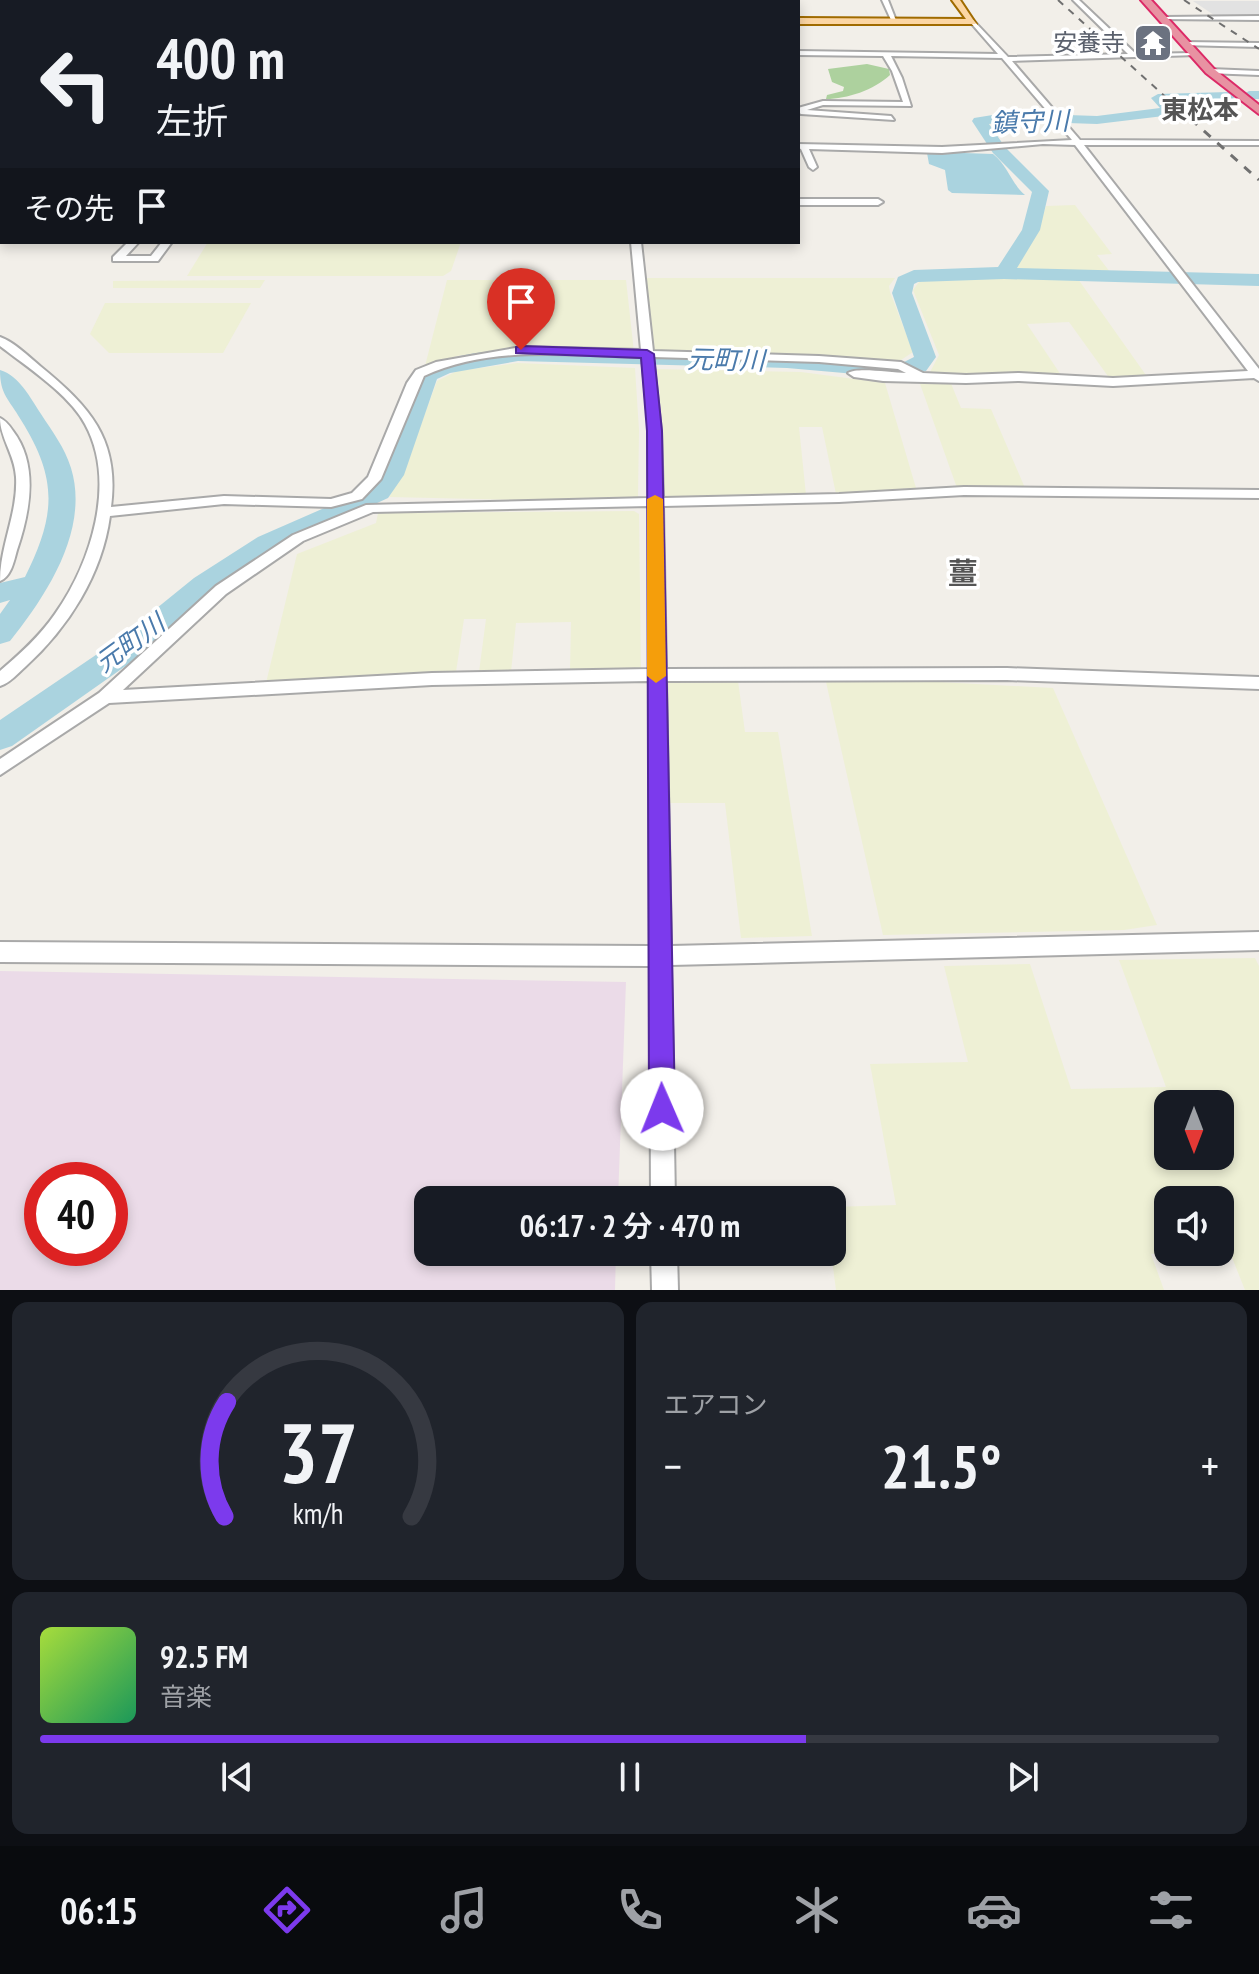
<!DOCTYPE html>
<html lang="ja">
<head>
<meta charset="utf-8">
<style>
  :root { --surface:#171b24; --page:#20242c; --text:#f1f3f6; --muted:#9ea1a6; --line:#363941; --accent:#7c3aed }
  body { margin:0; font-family:"PT Sans Narrow","Noto Sans JP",sans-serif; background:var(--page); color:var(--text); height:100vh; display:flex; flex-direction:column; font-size:30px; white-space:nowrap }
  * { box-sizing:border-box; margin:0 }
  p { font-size:26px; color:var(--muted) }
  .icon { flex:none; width:44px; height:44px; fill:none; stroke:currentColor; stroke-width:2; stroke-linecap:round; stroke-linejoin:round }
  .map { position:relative; height:1290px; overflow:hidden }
  .details { display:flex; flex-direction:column; gap:12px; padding:12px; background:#0d0f14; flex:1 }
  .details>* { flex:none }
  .top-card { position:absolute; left:0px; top:0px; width:800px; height:244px; box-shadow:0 4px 12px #0003; background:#171b24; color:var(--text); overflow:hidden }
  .needle { width:52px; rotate:180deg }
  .controls { position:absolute; left:1154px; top:1090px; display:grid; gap:16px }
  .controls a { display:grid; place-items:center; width:80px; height:80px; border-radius:16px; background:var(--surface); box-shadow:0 4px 12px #0003; font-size:40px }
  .speed { position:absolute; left:24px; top:1162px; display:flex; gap:16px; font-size:40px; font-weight:700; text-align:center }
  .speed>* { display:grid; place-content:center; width:104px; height:104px; border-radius:50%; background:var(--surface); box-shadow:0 4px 12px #0003; line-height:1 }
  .speed .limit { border:12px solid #d22; background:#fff; color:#111 }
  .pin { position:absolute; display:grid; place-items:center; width:68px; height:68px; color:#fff; margin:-82px -34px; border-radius:50% 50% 50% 0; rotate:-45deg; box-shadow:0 0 8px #0007 }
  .pin .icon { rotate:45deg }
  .me { position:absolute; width:88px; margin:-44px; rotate:359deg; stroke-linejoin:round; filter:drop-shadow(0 0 6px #0008) }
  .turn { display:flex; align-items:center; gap:28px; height:168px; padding:0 24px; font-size:36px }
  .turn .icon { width:104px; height:104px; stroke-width:2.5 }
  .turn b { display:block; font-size:56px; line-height:68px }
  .then { display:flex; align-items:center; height:76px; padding:0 24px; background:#0003; gap:16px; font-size:30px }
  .big { font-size:60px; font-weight:600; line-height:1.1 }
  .details .tile { flex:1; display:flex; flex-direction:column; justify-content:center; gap:12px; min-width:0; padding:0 28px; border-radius:16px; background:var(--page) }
  .details .dial { align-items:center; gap:0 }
  .dial svg { height:208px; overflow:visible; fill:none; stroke:var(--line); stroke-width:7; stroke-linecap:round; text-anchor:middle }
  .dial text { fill:var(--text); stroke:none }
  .song { display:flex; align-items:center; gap:24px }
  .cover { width:96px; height:96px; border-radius:12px; background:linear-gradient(135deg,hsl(80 70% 55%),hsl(150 70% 35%)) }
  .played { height:8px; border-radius:4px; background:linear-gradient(90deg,var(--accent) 65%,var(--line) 65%) }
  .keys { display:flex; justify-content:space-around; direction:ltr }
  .heat { display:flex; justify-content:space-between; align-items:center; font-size:44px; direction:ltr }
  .details .tiles { flex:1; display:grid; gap:12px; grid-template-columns:1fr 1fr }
  .tile:last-child { grid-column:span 2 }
  .trip { position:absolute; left:414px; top:1186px; width:432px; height:80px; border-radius:16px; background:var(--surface); box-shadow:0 4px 12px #0003; font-weight:600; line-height:80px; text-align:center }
  .dock { display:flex; height:128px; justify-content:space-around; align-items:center; background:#090b0e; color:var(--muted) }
  .dock .icon { width:56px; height:56px }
  .dock .active { color:var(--accent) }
  .dock b { font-size:36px; color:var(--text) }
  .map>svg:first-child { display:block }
  .industrial { fill:#ebdbe8; fill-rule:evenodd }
  .farmland { fill:#eef0d5; fill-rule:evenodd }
  .forest { fill:#add19e }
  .parking { fill:#e2e2e2 }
  .water { fill:#aad3df }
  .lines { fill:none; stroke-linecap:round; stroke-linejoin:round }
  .river { fill:#aad3df; fill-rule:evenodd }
  .minor-casing { stroke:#a9a9a9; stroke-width:4 }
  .major-casing { stroke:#a06b00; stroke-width:4 }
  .highway-casing { stroke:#dc2a67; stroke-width:4 }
  .minor { fill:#fff; fill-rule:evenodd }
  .major { fill:#fcd6a4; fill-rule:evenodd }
  .highway { fill:#e892a2; fill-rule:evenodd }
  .rail-far1 { stroke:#707070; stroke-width:2; stroke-dasharray:7 7; stroke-linecap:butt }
  .rail { stroke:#707070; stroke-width:3; stroke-dasharray:9 9; stroke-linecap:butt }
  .route { fill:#7c3aed; stroke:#51269a; stroke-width:2 }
  .slow { fill:#f59e0b }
  .labels { text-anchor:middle; stroke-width:7; stroke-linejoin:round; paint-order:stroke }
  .far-worship-label { font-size:24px; fill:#5b616d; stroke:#fff; text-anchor:end }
  .far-quarter-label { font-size:26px; font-weight:bold; fill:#555; stroke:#fff }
  .far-water-label { font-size:26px; font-style:italic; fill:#4a7aab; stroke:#fff }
  .neighbourhood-label { font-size:30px; font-weight:bold; fill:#555; stroke:#fff }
</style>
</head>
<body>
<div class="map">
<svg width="1259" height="1290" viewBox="0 0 1259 1290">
  <rect width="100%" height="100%" fill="#f2efe9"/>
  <path class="industrial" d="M0,971l626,11 -8,218h-190v52h188l-1,38h-615zM42,1180h68v68h-68z"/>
  <g class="farmland">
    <polygon points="1075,205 1112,254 1097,255 1110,272 1014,272 1017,256 1026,236 1042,218 1046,206"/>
    <polygon points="208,242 461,242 451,271 443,276 187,276"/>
    <polygon points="641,278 895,278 889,286 890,292 913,352 898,362 874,363 801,355 648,351"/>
    <polygon points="937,279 1078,279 1148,378 1110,379 1069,322 1027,324 1061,375 929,374 939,355 913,290 919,282"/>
    <polygon points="265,280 260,288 113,288 113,281"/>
    <polygon points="447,280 626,280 634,352 508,349 457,356 425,366"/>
    <polygon points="105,303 251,303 223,353 109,353 90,334"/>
    <polygon points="517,363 635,368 639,430 638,497 524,500 389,497 403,473 437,381 457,371"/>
    <polygon points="652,369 801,372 885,383 916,488 836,494 822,427 799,427 806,495 661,500"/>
    <polygon points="919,381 950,381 961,408 991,409 1025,488 957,488"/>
    <polygon points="634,511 639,514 641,668 570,671 571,622 516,623 511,672 479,672 486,619 464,619 456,672 403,674 265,687 297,554 376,523 378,513"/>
    <polygon points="738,681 745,732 778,732 812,936 741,938 725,803 670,803 667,682"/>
    <polygon points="826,682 939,682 1053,688 1157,925 1124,930 883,935"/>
    <path d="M1255,958l4,8v324h-14l-16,-40h-9v-50h-52v52h9l-26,2 13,36h-328l-5,-38 1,-45 64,-2 -26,-141 98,-2 -24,-96 86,-2 41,125 95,-2 -47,-127zM1168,1104h52v52h-52z"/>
  </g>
  <path class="forest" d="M867,64l22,5 1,6c-16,15 -43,24 -64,24l1,-4 16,-4 1,-4 -12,-5 -4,-13z"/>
  <polygon class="parking" points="1193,1 1259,1 1259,18 1220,19"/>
  <path class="water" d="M935,152l58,2c15,12 18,29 32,41l-73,-2 -4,-3 -3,-20 -16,-6 -2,-11z"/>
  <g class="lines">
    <g class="river">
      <polygon points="458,0 471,0 456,2"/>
      <polygon points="1259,91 1259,99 1249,99 1242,95 1249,91"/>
      <path d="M1228,92l7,4 -2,3 -62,3 8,9 -7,4 -75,9 -92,-3 -16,3 16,23 44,44 -9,39 -23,38 242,6v12l-255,-7 -86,3 -4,2 -2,9 24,64 -10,14 -25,7 -114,-10 -269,-7 -68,12 -13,6 -33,96 -16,23 -110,51 -64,43 -77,66 -125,88 -12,4v-30l115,-78 79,-64 64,-41 112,-49 8,-13 42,-105c61,-30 145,-20 211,-19 90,2 179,5 269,13l14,-7 -22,-64 6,-16 16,-7 84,-3 24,-37 10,-38 -39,-39 -21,-32 2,-3 31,-5 92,3 63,-8 -9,-10 7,-4z"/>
      <polygon points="2,152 2,163 0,164 0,153"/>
      <path d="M0,370c19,5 31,29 41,44 11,17 24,34 30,54 19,62 -25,128 -61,173l-10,3v-30l10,-14 -10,3v-20l25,-6c31,-62 33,-98 -4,-157 -12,-21 -21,-25 -21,-50z"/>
    </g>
    <defs>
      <g id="minor">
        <rect x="623" y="0" width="6" height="2"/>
        <polygon points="774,0 780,0 781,2 775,2"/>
        <polygon points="882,0 888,0 897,23 892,22"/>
        <path d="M1073,0h6l57,54 58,-1 3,2 -185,6 68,79 179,1v4h-175l175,224v12l-5,-3 -141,8 -94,-5 -53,2 -83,-2 -29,-4 -6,-4c10,-6 43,0 58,0l-8,-4 -79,-7 -166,-5 8,74 2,67 176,-4 125,-7 295,3v8l-295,-3 -125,7 -176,4 3,163 341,-1 252,9v12l-252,-9 -341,1 5,265 588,-14v18l-588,15 4,235h-24l-1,-234 -650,-4v-20l650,4 -1,-265 -217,4 -323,18 -109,72v-16l99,-66 117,-107 77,-51 73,-30 283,-7v-67l-7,-74c-72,-2 -151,-12 -218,19l-43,103 -19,20 -31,8 -107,-3 -114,12c-8,59 -42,112 -85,151 -8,7 -15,16 -25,19v-15c20,-17 40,-35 55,-57 36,-51 62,-132 30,-190 -15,-29 -59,-58 -85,-78v-9c14,5 28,19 40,29 49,40 80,73 71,141l113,-11 107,3 21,-6 16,-16 39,-94 9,-13 20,-8 85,-15 120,3 -10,-108h10l12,109 166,5 82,6 22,11 43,2 53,-2 94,5 135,-7 -173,-226 -32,-1 -101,9 -133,-4 8,18 -4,3 -4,-3 -8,-18 -3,-1v-4l144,3 130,-7 -70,-82 -111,-2 11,22 9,28 -88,-1 -16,5 84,6 3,4 -93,-6 -3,-2v-4l25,-7 80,1 -11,-31 -9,-15 -85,-1v-4l200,3 -27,-31 2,-3 35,37 120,-3zM649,506v163l-217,4 -309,17 103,-96 77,-53 70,-29z"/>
        <rect x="0" y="3" width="2" height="4"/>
        <polygon points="1259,16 1259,20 1160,19 1163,17"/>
        <rect x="0" y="20" width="2" height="4"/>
        <polygon points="1184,42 1259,43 1259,47 1182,45"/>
        <rect x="0" y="56" width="2" height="4"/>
        <polygon points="1210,69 1259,71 1259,75 1207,73"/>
        <polygon points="0,71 2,71 0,76"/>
        <polygon points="2,177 2,184 0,185 0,178"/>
        <polygon points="798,199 878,199 883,202 878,205 798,205"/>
        <polygon points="128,242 139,242 126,256 151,256 162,242 172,242 158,261 113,261 113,257"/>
        <path d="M0,418c6,3 9,7 13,13 26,34 17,81 4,119 -3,11 -6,27 -17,31 0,-36 18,-68 16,-104 -1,-22 -16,-39 -16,-59z"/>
        <polygon points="651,1252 677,1252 678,1290 652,1290"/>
      </g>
      <g id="major">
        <polygon points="497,0 511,0 496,2"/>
        <polygon points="952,0 960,0 976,24 798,24 798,18 966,19"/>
      </g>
      <polygon id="highway" points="1141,0 1151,0 1214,69 1259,105 1259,114 1206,73"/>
    </defs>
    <use href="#minor" class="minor-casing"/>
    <use href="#major" class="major-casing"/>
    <use href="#highway" class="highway-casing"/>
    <use href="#minor" class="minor"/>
    <use href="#major" class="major"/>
    <use href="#highway" class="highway"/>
    <g class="rail-far1">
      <polyline points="1058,0 1179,109"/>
      <polyline points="1184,0 1259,49"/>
    </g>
    <polyline class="rail" points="1177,107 1259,180"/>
  </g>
  <polygon class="route" points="521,346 647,350 654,354 662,431 675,1109 671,1118 662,1122 652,1118 649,1109 647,431 641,358 516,353 516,347"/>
  <polygon class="slow" points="655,495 663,499 666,676 656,683 647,676 647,499"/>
  <defs>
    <symbol id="temple-square" viewBox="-11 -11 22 22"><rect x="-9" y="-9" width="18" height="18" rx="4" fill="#6b7280" stroke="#fff"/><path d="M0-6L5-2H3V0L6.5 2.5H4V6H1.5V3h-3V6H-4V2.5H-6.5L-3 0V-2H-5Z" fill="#fff"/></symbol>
  </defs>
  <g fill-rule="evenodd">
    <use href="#temple-square" x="1131" y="21" width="44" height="44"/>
  </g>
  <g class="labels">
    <g class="far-worship-label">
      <text x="1125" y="51">安養寺</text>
    </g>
    <g class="far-quarter-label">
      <text x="1200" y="119">東松本</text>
    </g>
    <g class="far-water-label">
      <text transform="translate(1030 122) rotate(-2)" y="9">鎮守川</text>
      <text transform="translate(726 360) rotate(1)" y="9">元町川</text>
      <text transform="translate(130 643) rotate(-36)" y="9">元町川</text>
    </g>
    <g class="neighbourhood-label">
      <text x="963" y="584">薑</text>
    </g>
  </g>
</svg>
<div class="controls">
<a><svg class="needle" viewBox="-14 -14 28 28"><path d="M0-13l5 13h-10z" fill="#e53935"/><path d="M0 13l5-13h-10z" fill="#9ea1a6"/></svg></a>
<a><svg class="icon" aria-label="sound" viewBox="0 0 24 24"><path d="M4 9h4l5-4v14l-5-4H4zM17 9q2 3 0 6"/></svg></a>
</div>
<div class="speed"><div class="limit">40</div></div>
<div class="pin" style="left:521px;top:350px;background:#d93025"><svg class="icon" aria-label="arrive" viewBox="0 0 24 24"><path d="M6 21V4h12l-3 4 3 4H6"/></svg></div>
<svg class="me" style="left:662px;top:1109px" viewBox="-20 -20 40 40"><circle r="19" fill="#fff"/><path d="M0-13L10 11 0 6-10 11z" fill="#7c3aed"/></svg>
<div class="trip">06:17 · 2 分 · 470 m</div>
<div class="top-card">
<div class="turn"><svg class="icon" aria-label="left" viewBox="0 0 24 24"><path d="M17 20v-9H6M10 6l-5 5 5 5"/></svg><div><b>400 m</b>左折</div></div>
<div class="then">その先<svg class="icon" aria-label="arrive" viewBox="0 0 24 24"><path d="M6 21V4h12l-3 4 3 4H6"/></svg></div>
</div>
</div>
<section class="details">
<div class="tiles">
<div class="tile dial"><svg viewBox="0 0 100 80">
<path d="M14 69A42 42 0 1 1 86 69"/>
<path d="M14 69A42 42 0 0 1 15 25" stroke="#7c3aed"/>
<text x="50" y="56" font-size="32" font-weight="700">37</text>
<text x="50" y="72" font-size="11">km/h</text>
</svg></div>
<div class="tile"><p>エアコン</p>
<div class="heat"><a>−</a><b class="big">21.5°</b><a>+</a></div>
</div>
<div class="tile">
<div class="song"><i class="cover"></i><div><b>92.5 FM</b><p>音楽</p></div></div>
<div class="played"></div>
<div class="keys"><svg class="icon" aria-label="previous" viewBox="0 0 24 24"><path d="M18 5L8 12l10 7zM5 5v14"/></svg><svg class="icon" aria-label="pause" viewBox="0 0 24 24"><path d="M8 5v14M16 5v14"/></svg><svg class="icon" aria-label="next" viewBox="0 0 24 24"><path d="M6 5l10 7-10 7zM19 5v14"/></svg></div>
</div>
</div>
</section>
<nav class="dock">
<b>06:15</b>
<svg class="icon active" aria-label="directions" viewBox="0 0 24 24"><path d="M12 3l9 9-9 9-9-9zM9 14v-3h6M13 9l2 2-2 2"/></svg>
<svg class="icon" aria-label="music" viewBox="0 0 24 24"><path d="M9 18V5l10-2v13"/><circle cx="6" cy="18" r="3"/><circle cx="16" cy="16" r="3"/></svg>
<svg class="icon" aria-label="phone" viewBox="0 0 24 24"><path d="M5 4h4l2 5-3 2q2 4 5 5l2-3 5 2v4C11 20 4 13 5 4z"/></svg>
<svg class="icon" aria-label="climate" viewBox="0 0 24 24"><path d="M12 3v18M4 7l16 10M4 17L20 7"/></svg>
<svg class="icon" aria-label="car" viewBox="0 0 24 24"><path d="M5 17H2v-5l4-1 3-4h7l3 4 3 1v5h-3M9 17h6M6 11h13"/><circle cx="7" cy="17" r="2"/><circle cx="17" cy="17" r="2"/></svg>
<svg class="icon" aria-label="filters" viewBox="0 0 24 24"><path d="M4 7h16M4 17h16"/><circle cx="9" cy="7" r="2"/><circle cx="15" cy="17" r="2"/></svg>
</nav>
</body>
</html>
